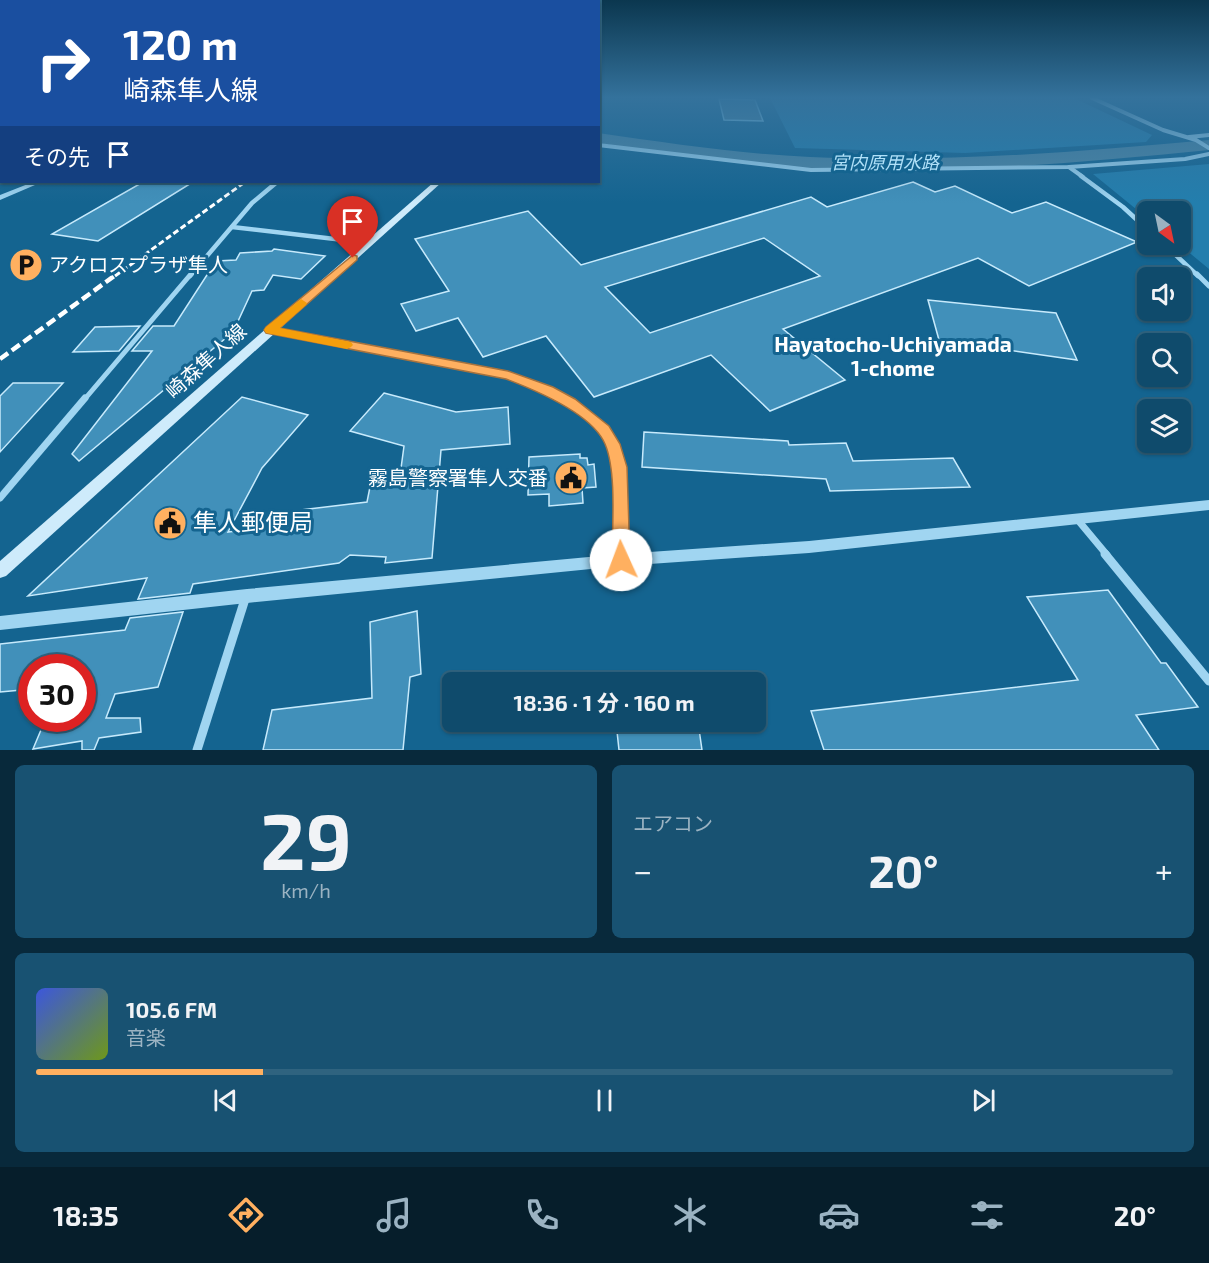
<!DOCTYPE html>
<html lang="ja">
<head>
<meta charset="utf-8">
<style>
  :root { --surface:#0f4b6c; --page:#185272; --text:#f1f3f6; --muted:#9bb3c2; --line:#2f637f; --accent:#ffb060 }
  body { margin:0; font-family:"Exo 2","Noto Sans JP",sans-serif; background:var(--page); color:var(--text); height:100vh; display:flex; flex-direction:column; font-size:22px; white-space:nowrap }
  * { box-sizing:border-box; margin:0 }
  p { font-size:20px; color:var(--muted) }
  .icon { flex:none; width:33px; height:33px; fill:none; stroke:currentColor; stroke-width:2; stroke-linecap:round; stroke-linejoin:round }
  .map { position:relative; height:750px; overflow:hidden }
  .sheet { display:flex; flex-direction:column; gap:15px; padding:15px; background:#08293b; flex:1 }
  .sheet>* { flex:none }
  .guide { position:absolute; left:0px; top:0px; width:600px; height:183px; box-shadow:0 2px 4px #0004,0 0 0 2px var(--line); background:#1a4fa0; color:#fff; overflow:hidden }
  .needle { width:39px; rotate:147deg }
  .buttons { position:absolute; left:1137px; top:201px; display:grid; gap:12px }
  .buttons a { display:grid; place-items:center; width:54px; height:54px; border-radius:9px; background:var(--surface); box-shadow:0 2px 4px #0004,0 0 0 2px var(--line); font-size:30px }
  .speed { position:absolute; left:18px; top:654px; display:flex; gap:12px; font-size:30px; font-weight:700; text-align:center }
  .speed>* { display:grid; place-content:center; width:78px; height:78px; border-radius:50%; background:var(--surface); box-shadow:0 2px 4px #0004,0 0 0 2px var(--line); line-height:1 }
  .speed .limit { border:9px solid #d22; background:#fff; color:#111 }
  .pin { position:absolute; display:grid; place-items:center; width:51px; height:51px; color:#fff; margin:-62px -26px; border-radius:50% 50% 50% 0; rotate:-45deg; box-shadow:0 0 6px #0007 }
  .pin .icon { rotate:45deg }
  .me { position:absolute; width:66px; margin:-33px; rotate:358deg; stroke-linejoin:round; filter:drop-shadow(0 0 4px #0008) }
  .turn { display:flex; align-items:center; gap:21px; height:126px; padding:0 24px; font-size:27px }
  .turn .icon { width:78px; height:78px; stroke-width:2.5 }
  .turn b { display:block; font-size:42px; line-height:51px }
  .then { display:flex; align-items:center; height:57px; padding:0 24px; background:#0003; gap:12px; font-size:22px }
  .big { font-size:45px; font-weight:700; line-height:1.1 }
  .sheet .card { flex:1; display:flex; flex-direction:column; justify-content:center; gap:9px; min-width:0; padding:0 21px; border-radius:9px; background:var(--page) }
  .sheet .dial { align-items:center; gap:0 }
  .dial b { font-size:78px; line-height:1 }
  .song { display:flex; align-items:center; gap:18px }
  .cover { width:72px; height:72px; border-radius:9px; background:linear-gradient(135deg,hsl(230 70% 55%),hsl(80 70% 35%)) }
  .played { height:6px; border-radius:3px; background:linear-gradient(90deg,var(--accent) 20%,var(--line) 20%) }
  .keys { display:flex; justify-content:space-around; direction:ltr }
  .heat { display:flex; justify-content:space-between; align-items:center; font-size:33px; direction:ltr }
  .sheet .tiles { flex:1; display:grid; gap:15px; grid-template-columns:1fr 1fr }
  .card:last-child { grid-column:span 2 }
  .trip { position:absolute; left:442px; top:672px; width:324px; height:60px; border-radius:9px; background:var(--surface); box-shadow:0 2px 4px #0004,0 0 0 2px var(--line); font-weight:700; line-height:60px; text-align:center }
  .dock { display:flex; height:96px; justify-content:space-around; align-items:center; background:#061e2b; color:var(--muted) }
  .dock .icon { width:42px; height:42px }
  .dock .on { color:var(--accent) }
  .dock b { font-size:27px; color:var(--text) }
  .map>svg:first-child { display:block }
  .green { fill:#237ead }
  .water { fill:#4d86a4; stroke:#92d4f4; stroke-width:1.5 }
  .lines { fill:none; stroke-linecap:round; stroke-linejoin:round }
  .canal { fill:#4d86a4; fill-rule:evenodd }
  .building { fill:#4190ba; stroke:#c7eafc; stroke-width:1.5; fill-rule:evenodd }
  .minor-far4 { stroke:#a0d5f1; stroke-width:4 }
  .minor-far3 { stroke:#a0d5f1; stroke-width:4.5 }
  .minor-far2 { stroke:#a0d5f1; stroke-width:5 }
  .minor-far1 { stroke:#a0d5f1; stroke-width:7 }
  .minor { stroke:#a0d5f1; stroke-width:9 }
  .tertiary { fill:#a0d5f1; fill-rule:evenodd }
  .secondary { fill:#ceebfb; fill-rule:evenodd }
  .rail-far1 { stroke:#fff; stroke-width:3; stroke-dasharray:6 3; stroke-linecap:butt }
  .rail { stroke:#fff; stroke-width:4.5; stroke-dasharray:10 4.5; stroke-linecap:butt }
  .route { fill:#ffb060; stroke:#a6723e; stroke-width:1.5 }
  .slow { fill:#f59e0b }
  .labels { text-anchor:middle; stroke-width:6; stroke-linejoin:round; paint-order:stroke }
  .far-water-label { font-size:18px; font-style:italic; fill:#b0e0f8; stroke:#146490 }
  .poi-label { font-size:20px; fill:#fff; stroke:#146490; text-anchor:start }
  .street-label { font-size:20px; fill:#fff; stroke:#146490 }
  .neighbourhood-label { font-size:21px; font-weight:bold; fill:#fff; stroke:#146490 }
  .near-poi-label { font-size:24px; fill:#fff; stroke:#146490; text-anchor:start }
</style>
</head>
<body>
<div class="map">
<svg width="1209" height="750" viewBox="0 0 1209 750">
  <rect width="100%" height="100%" fill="#146490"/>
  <g class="green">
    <polygon points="770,98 1074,98 1152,135 1146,142 965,153 795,148"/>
    <polygon points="1209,164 1209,269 1180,245 1180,212 1148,212 1147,218 1093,174"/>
  </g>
  <polygon class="water" points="719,99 755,100 763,121 724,120"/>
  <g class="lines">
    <path class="canal" d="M598,133c71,10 141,21 212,24 133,6 267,-5 399,-17v10c-132,13 -266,25 -399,19 -71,-4 -141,-15 -212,-26z"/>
  </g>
  <g class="building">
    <polygon points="143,182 193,182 98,241 52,234"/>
    <path d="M913,182l22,10 20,-6 57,27 34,-11 91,40 -108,44 -51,-28 -195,71 62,51 -75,31 -59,-56 -117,42 -48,-61 -63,21 -25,-39 -42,13 -15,-27 48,-13 -34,-52 113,-28 53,54 230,-68 16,10zM764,238l56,38 -170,57 -45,-46z"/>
    <polygon points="274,249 325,256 301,279 273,275 264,290 252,291 233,332 79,461 72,454 152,351 132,351 153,326 174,326 216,261 236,260 240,253 272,251"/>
    <polygon points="928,300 1056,313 1077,360 939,340"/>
    <polygon points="140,326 119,351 73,352 95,327"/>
    <polygon points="13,383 63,383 0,452 0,396"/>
    <polygon points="384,393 456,412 508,407 510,444 441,450 432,558 385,563 386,557 350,555 339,563 193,584 190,593 138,599 147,578 28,596 242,397 308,415 262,468 228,532 290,524 292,511 367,502 370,487 399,483 404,446 350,431"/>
    <polygon points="644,432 788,441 789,445 846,443 853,461 953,458 970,487 830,491 826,479 642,467"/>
    <polygon points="580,454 580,458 587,458 588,465 594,464 596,487 582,488 583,503 549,506 549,494 528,495 529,457"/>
    <polygon points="1108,590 1161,663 1166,663 1198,707 1136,715 1159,750 824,750 811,711 1078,680 1027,597"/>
    <polygon points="417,611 421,674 410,677 403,750 263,750 272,710 372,698 370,622"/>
    <polygon points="183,612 158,687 115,694 106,718 140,718 141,732 99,738 94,750 82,750 82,741 33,749 46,718 82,718 82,668 32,668 32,689 0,692 0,644 125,630 130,618"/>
    <polygon points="616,722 698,722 702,750 619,750"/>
  </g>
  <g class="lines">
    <g class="minor-far4">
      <polyline points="1092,98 1163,130 1196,140 1209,148"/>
      <polyline points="1189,137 1209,135"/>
      <polyline points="598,145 811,170 1069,167 1185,159 1209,154"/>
      <polyline points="1069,167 1083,177"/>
    </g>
    <g class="minor-far3">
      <polyline points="1081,176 1123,207 1148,230"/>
      <polyline points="232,227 369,243"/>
      <polyline points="1164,244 1198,276"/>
      <polyline points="190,276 252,203 277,182"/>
    </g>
    <g class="minor-far2">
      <polyline points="1197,274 1209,286"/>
      <polyline points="271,330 489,371 520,380 567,400"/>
      <polyline points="84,400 191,274"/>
    </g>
    <g class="minor-far1">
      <path d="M564,398c68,36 56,92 57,157"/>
      <polyline points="0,498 85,398"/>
      <polyline points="1077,519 1107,555"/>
    </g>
    <g class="minor">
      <polyline points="621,554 621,560"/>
      <polyline points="1105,554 1209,681"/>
      <polyline points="197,750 246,596"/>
    </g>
    <g class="tertiary">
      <polygon points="33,182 42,182 0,200 0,195"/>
      <polygon points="1209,500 1209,510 809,553 621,566 247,603 0,630 0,616 247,589 621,554 809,541"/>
    </g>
    <g class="secondary">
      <rect x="0" y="114" width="2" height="4"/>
      <polygon points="434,182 442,182 6,576 0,578 0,561"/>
    </g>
    <polyline class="rail-far1" points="115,276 245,182"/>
    <polyline class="rail" points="0,359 117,274"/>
  </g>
  <linearGradient id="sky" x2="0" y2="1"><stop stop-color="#0b374f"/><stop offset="0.48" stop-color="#34729c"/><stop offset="1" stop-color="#34729c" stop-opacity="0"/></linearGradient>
  <rect width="1209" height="203" fill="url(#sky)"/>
  <path class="route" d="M353,255l4,1v4l-77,68 228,43 45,16 22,12 34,27 11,18 7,23 3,93 -2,5 -7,3 -6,-3 -3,-5c0,-32 5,-88 -7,-116 -13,-31 -70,-54 -99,-65l-240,-46 -2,-3 2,-3z"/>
  <polygon class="slow" points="301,299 307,303 306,305 280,328 351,342 353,345 351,347 347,349 266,333 264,330 266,327"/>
  <defs>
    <symbol id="parking-disc" viewBox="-11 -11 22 22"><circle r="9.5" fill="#ffb060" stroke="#146490"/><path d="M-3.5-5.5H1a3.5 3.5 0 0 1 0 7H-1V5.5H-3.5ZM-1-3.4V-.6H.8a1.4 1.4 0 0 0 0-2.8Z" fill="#111"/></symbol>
    <symbol id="civic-disc" viewBox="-11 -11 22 22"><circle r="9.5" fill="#ffb060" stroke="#146490"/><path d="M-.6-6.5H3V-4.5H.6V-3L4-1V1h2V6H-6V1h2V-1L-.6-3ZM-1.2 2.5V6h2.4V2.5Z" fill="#111"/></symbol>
  </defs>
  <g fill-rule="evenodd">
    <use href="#parking-disc" x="7" y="246" width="38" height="38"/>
    <use href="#civic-disc" x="552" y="459" width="38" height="38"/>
    <use href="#civic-disc" x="151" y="504" width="38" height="38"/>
  </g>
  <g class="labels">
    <g class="far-water-label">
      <text x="885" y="169">宮内原用水路</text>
    </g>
    <g class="poi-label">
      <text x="49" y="272">アクロスプラザ隼人</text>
      <text x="548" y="485" text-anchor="end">霧島警察署隼人交番</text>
    </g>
    <g class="street-label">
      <text transform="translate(206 361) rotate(-42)" y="7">崎森隼人線</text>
    </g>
    <g class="neighbourhood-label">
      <text x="893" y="352">Hayatocho-Uchiyamada<tspan x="893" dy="24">1-chome</tspan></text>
    </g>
    <g class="near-poi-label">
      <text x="193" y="531">隼人郵便局</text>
    </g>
  </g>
</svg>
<div class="buttons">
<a><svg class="needle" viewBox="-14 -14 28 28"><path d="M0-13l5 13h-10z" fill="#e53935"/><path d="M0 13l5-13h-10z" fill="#9bb3c2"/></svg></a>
<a><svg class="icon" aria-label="sound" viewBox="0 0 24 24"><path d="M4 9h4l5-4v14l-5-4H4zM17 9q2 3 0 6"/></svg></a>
<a><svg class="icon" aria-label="search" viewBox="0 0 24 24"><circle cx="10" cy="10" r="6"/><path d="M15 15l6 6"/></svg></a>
<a><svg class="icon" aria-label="layers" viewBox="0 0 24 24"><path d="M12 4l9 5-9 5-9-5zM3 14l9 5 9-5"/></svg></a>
</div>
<div class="speed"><div class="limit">30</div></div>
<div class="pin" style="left:353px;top:258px;background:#d93025"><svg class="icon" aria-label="arrive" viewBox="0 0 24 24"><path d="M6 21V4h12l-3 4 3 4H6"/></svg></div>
<svg class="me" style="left:621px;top:560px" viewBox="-20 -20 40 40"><circle r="19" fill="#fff"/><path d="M0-13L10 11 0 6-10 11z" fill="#ffb060"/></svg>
<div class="trip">18:36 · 1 分 · 160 m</div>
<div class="guide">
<div class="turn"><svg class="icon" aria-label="right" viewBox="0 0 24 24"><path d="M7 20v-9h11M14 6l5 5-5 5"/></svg><div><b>120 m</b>崎森隼人線</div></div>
<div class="then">その先<svg class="icon" aria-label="arrive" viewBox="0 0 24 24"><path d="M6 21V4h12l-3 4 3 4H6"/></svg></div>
</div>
</div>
<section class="sheet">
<div class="tiles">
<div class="card dial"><b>29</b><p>km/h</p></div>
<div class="card"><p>エアコン</p>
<div class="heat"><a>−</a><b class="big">20°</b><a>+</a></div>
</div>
<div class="card">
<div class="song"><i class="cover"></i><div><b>105.6 FM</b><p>音楽</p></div></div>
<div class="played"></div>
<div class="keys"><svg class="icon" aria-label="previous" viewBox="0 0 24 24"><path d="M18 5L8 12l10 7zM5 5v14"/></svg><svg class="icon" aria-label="pause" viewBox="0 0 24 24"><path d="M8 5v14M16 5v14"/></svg><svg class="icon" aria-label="next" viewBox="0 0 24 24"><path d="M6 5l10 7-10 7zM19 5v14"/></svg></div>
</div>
</div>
</section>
<nav class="dock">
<b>18:35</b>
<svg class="icon on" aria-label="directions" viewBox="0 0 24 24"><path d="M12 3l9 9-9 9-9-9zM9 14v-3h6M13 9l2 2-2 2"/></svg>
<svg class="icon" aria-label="music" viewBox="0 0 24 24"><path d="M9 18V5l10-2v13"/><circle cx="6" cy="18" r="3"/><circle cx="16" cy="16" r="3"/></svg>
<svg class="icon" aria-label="phone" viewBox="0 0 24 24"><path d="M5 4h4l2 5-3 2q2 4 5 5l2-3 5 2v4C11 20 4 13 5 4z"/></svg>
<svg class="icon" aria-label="climate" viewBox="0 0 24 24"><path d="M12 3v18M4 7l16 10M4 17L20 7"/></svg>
<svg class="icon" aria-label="car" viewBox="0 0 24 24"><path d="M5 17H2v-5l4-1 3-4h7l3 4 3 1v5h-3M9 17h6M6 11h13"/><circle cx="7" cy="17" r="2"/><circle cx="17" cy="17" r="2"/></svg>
<svg class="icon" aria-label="filters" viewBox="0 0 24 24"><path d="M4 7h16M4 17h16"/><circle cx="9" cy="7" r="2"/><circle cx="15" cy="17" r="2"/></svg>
<b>20°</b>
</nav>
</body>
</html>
